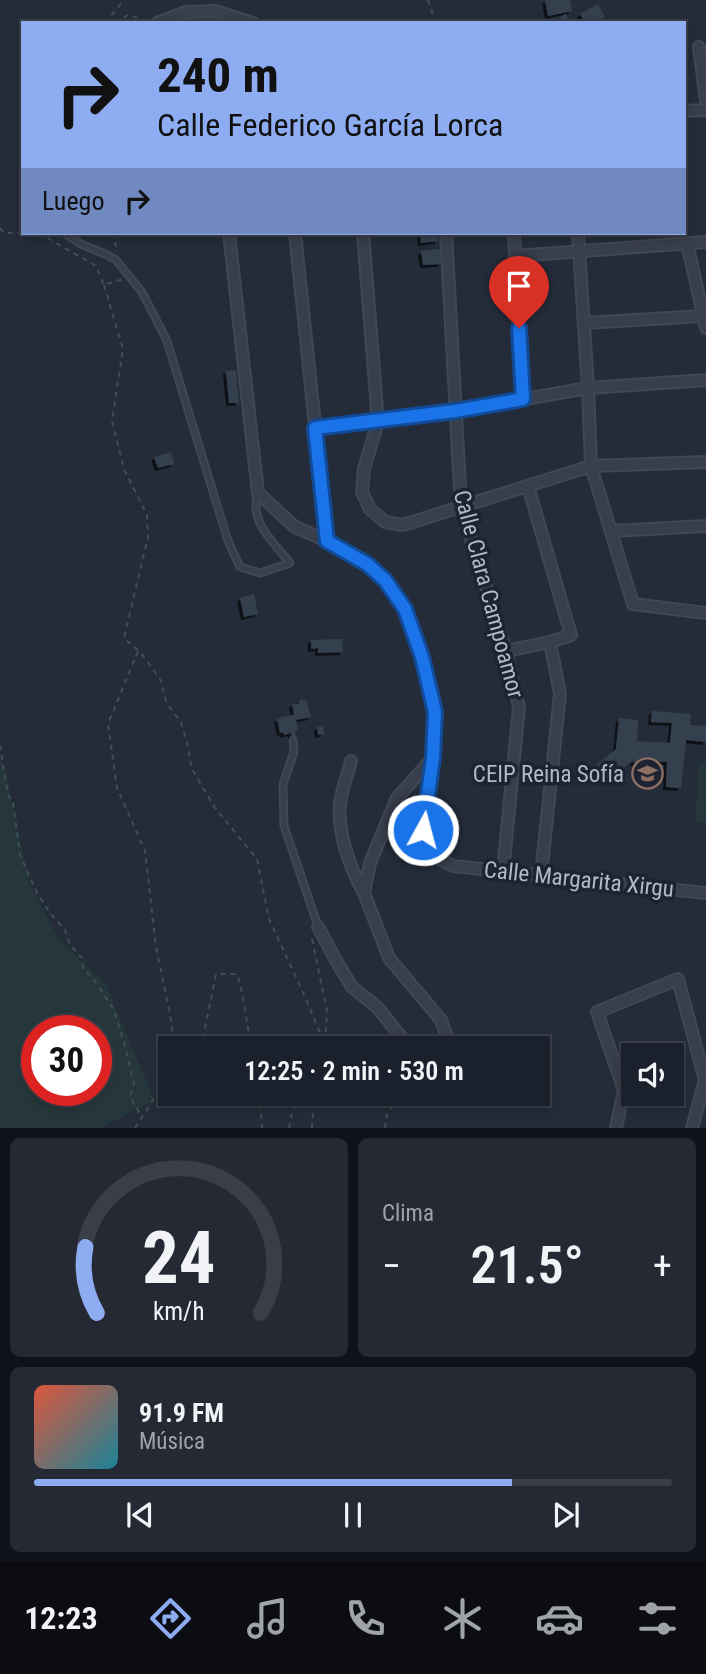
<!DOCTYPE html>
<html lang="es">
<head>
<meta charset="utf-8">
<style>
  :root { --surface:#1b212c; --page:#242934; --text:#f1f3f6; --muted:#a0a3a9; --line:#393e48; --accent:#8dacf2 }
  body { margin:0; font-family:"Roboto Condensed",sans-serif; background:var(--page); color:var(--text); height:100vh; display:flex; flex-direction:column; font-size:26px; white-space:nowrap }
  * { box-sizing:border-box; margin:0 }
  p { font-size:23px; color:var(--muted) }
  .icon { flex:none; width:38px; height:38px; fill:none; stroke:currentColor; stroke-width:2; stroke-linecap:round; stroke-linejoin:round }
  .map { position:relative; height:1128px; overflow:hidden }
  .details { display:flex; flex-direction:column; gap:10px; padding:10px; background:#0f1218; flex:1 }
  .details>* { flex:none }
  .banner { position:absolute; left:21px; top:21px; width:665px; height:214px; border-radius:0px; box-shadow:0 4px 10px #0003,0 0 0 2px var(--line); background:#8dacf2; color:#111; overflow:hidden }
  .buttons { position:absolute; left:621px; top:1043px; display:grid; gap:14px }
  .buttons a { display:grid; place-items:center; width:63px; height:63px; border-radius:0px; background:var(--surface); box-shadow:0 4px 10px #0003,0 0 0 2px var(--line); font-size:35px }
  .speed { position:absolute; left:21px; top:1015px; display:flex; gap:14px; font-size:35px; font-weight:700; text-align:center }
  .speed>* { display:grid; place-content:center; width:91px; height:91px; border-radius:50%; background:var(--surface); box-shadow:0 4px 10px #0003,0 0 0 2px var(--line); line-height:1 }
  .speed .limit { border:10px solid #d22; background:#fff; color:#111 }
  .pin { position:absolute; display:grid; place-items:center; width:60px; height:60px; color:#fff; margin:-72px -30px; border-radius:50% 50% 50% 0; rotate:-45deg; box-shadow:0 0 7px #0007 }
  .pin .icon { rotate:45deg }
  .me { position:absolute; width:77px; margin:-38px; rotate:7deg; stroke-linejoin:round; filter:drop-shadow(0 0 5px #0008) }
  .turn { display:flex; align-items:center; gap:24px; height:147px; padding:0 21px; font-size:32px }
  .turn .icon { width:91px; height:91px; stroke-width:2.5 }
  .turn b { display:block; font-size:49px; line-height:60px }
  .then { display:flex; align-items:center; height:66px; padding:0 21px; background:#0003; gap:14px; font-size:26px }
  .big { font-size:52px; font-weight:600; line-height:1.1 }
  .details .card { flex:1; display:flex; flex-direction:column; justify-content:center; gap:10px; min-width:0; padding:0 24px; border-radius:10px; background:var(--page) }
  .details .dial { align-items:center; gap:0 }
  .dial svg { height:182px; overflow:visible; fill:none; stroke:var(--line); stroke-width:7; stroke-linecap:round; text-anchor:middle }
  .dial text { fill:var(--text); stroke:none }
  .song { display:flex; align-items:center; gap:21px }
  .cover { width:84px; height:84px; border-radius:10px; background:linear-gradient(135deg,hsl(10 70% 55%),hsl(190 70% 35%)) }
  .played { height:7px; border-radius:4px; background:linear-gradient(90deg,var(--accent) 75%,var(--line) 75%) }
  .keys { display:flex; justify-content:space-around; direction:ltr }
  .heat { display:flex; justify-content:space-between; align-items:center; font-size:38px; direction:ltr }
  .details .tiles { flex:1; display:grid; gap:10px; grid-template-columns:1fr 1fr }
  .card:last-child { grid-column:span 2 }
  .trip { position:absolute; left:158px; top:1036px; width:392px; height:70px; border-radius:0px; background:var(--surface); box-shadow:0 4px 10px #0003,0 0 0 2px var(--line); font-weight:600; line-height:70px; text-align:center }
  .tabs { display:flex; height:112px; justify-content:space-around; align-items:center; background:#0b0d12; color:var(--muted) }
  .tabs .icon { width:49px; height:49px }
  .tabs .active { color:var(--accent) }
  .tabs b { font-size:32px; color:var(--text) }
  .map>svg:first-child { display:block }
  .green { fill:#26373b; fill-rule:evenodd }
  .building { fill:#364050; filter:url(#shadow) }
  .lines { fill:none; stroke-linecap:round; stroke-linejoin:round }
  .service-casing { stroke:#414754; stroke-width:9 }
  .minor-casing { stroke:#414754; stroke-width:14 }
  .path { stroke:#3f5054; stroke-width:2; stroke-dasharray:5 5; stroke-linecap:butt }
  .service { stroke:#383e4b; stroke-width:5 }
  .minor { stroke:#383e4b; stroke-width:10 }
  .route-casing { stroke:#114b97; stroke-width:18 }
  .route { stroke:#1a73e8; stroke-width:12 }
  .labels { text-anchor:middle; stroke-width:7; stroke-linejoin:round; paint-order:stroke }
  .street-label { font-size:23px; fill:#b3b9c6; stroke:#1d2330 }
  .poi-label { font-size:23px; fill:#b3b9c6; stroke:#1d2330; text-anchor:end }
</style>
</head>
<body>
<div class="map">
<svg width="706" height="1128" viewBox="0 0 706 1128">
  <defs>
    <filter id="shadow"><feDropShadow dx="-3" dy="3" stdDeviation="0" flood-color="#0009"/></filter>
  </defs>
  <rect width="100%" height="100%" fill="#242c3a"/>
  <g class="green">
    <path d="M0,759l5,11 25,115 29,54 47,46 48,115 -54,28h-100zM37,1031h59v59h-59z"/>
    <polygon points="699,763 706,763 706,822 695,822"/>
  </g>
  <g class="building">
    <polygon points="545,0 570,0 572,11 548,16"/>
    <polygon points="598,4 605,17 595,23 585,23 580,14"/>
    <polygon points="566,14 571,23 563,23 560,17"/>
    <polygon points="420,233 438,233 438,241 421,243"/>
    <polygon points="440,249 441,264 423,265 421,251"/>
    <polygon points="236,370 239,403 229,403 226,371"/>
    <polygon points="171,452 174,464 158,468 154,457"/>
    <polygon points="254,594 258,614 244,617 240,598"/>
    <polygon points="342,639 343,652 318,653 318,648 311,649 311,640"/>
    <polygon points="301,699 307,701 311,717 296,720 298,730 295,731 296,736 291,737 291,733 284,735 283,732 280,733 277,719 281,719 280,717 294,715 292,704 298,704"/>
    <polygon points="652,711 691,714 690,725 706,726 706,742 686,740 681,788 666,787 667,762 639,761 639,763 633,763 634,760 606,782 594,767 616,749 619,718 638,720 637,741 670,743 672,723 651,722"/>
    <polygon points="323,726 324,734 318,735 317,727"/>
  </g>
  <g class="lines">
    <defs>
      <g id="service">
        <path d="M64,233l17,11 26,11 9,5 26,32 25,49 61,200 12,26 20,6 30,-10c-16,-20 -42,-42 -32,-70"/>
        <polyline points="293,740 294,752 283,784 284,826 318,926"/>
      </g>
      <g id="minor">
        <polyline points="157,23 185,12 215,11 253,23"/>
        <polyline points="699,47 706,100"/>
        <polyline points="684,111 706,110"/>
        <polyline points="229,233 258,493 295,527 327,541 367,564 385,580 405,609 422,657 435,712 433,758 423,830 435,857 453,866 706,893"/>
        <polyline points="295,233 327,541"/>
        <polyline points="363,233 378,422 455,411 588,388 706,380"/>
        <polyline points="446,233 461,507 506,651 519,707 503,871"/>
        <polyline points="514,233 522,399"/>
        <polyline points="578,233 588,388 591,466 633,604 706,613"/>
        <polyline points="687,243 706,328"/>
        <polyline points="515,256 706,242"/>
        <polyline points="584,323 703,316"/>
        <polyline points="315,428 378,422 364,469 362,492 370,509 385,522 403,525 591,466 706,462"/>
        <polyline points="528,486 571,635 550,642 560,694 541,875"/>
        <polyline points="611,531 706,526"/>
        <polyline points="506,651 550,642"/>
        <polyline points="431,760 397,798 370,863 364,893 389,958 441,1020 446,1034 442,1046 440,1048"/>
        <path d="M351,761c-3,12 -8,25 -10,37 -6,30 9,70 23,95"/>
        <polyline points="318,927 338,964 352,987 377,1007 406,1043 412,1048"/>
        <polyline points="616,1128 624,1090 597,1012 678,979 705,1080 692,1128"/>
      </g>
    </defs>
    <use href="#service" class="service-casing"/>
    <use href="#minor" class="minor-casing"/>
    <g class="path">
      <polyline points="428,0 436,23"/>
      <polyline points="105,23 124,0"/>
      <polyline points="115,23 128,15 146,20"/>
      <polyline points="0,228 4,233 23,233"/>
      <polyline points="39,233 96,266 104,285 120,280 124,282"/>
      <polyline points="111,233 117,248 117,252"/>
      <polyline points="104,285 123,349 112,421 124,469 147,515 148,537 124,638 141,653 160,679 167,704 181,722 187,743 192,769 215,808 257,859 269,919 307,1001 326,1048"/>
      <polyline points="138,651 108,724 117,788 145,851 156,947 170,1014 175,1048"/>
      <polyline points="0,745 8,795 13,802 20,855 36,891 50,913 65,930 70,945 82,958 83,968 94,980 114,1010 125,1046 134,1084 130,1097 142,1117"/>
      <polyline points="312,939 327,1011 325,1044 323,1048"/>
      <path d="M201,1048l15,-74h21c8,24 9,50 15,74"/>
      <polyline points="260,1094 262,1128"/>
      <polyline points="135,1128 170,1074"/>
      <polyline points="289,1128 292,1113 302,1094"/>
      <polyline points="312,1128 313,1111 319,1094"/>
      <polyline points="385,1128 387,1114 402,1094"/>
    </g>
    <use href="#service" class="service"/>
    <use href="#minor" class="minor"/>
  </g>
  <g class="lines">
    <defs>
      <polyline id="route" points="423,830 433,758 435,712 422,657 405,609 385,580 367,564 327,541 315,428 455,411 523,399 519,328"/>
    </defs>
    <use href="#route" class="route-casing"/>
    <use href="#route" class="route"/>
  </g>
  <defs>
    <symbol id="school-ring" viewBox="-11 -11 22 22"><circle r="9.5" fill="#1d2330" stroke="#8d6e63" stroke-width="1.5"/><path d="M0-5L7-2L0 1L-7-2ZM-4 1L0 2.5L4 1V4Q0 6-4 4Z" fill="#8d6e63"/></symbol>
  </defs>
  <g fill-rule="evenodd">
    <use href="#school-ring" x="630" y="756" width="35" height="35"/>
  </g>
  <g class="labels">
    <g class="street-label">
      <text transform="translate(489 594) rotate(75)" y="8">Calle Clara Campoamor</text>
      <text transform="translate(579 879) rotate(6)" y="8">Calle Margarita Xirgu</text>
    </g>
    <g class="poi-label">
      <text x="624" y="782">CEIP Reina Sofía</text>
    </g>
  </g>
</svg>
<div class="buttons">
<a><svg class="icon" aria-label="sound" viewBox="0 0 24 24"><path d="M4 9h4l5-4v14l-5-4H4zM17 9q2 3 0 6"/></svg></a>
</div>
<div class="speed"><div class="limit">30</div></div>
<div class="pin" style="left:519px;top:328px;background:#d93025"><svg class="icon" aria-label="arrive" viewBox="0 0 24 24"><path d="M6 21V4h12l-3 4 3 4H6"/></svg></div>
<svg class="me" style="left:423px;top:830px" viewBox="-20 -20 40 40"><circle r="17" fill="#1a73e8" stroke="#fff" stroke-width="3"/><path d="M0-11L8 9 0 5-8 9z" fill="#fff"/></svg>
<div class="trip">12:25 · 2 min · 530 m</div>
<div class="banner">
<div class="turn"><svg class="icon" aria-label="right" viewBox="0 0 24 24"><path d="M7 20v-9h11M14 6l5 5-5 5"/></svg><div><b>240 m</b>Calle Federico García Lorca</div></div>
<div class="then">Luego<svg class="icon" aria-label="right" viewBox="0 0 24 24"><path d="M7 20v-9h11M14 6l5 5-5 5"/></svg></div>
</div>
</div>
<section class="details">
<div class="tiles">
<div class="card dial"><svg viewBox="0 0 100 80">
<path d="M14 69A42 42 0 1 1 86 69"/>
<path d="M14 69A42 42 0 0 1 9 40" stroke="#8dacf2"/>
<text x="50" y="56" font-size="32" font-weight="700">24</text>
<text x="50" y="72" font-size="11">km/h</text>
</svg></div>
<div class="card"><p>Clima</p>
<div class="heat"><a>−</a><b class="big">21.5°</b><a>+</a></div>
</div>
<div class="card">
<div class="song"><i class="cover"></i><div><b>91.9 FM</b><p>Música</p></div></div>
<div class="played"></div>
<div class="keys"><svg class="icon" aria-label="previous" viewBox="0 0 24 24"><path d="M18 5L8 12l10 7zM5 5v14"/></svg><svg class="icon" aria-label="pause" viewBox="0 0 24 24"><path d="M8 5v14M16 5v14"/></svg><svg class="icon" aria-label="next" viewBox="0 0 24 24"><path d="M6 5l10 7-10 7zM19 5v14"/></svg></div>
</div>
</div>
</section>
<nav class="tabs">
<b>12:23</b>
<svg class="icon active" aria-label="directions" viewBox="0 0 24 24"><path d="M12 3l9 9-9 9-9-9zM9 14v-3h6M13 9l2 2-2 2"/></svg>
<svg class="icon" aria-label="music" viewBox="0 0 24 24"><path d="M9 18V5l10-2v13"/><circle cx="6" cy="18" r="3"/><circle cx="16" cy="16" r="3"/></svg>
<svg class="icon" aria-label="phone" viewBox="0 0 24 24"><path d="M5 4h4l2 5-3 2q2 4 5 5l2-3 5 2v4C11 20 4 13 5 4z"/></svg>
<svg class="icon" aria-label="climate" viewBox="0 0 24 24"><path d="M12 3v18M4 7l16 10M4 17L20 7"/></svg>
<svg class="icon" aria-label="car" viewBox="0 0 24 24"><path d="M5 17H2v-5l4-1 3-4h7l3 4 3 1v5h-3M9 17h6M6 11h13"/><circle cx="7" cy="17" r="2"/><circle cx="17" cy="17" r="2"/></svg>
<svg class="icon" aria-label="filters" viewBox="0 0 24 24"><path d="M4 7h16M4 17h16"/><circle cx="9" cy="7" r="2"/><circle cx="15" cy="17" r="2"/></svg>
</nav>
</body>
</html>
